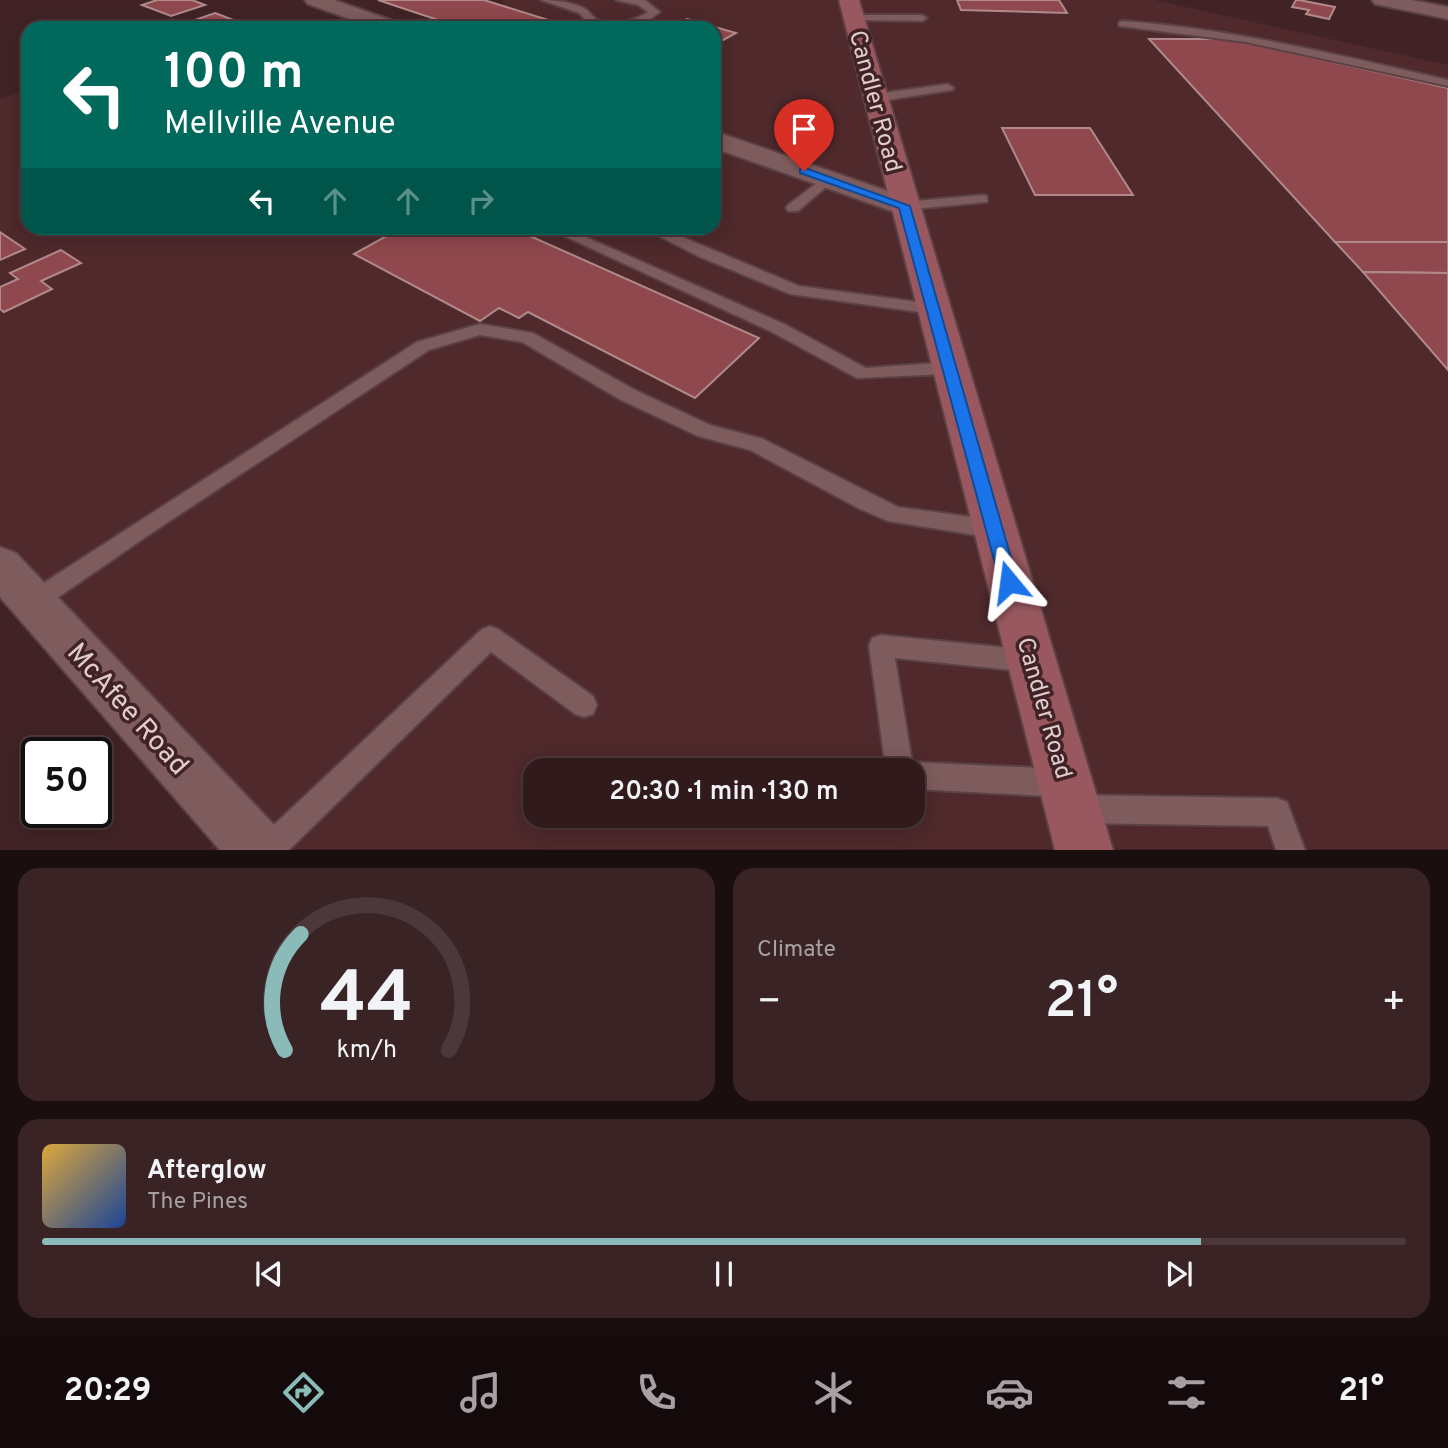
<!DOCTYPE html>
<html lang="en">
<head>
<meta charset="utf-8">
<style>
  :root { --surface:#311a1c; --page:#392325; --text:#f1f3f6; --muted:#a8a1a3; --line:#4c383b; --accent:#8bbbb9 }
  body { margin:0; font-family:Overpass,sans-serif; background:var(--page); color:var(--text); height:100vh; display:flex; flex-direction:column; font-size:26px; white-space:nowrap }
  * { box-sizing:border-box; margin:0 }
  p { font-size:23px; color:var(--muted) }
  .icon { flex:none; width:38px; height:38px; fill:none; stroke:currentColor; stroke-width:2; stroke-linecap:round; stroke-linejoin:round }
  .map { position:relative; height:850px; overflow:hidden }
  .drawer { display:flex; flex-direction:column; gap:18px; padding:18px; background:#1b0e0f; flex:1 }
  .drawer>* { flex:none }
  .banner { position:absolute; left:21px; top:21px; width:700px; height:214px; border-radius:21px; box-shadow:0 4px 18px #0003,0 0 0 2px var(--line); background:#00695c; color:#fff; overflow:hidden }
  .speed { position:absolute; left:21px; top:737px; display:flex; gap:14px; font-size:35px; font-weight:700; text-align:center }
  .speed>* { display:grid; place-content:center; width:91px; height:91px; border-radius:50%; background:var(--surface); box-shadow:0 4px 18px #0003,0 0 0 2px var(--line); line-height:1 }
  .speed .limit { border:4px solid #111; border-radius:10px; background:#fff; color:#111 }
  .pin { position:absolute; display:grid; place-items:center; width:60px; height:60px; color:#fff; margin:-72px -30px; border-radius:50% 50% 50% 0; rotate:-45deg; box-shadow:0 0 7px #0007 }
  .pin .icon { rotate:45deg }
  .me { position:absolute; width:77px; margin:-38px; rotate:344deg; stroke-linejoin:round; filter:drop-shadow(0 0 5px #0008) }
  .turn { display:flex; align-items:center; gap:24px; height:147px; padding:0 28px; font-size:32px }
  .turn .icon { width:91px; height:91px; stroke-width:2.5 }
  .turn b { display:block; font-size:49px; line-height:60px }
  .lanes { display:flex; align-items:center; height:66px; padding:0 28px; background:#0003; justify-content:center; gap:35px; direction:ltr }
  .lanes .off { opacity:.35 }
  .big { font-size:52px; font-weight:600; line-height:1.1 }
  .drawer .tile { flex:1; display:flex; flex-direction:column; justify-content:center; gap:10px; min-width:0; padding:0 24px; border-radius:21px; background:var(--page) }
  .drawer .dial { align-items:center; gap:0 }
  .dial svg { height:182px; overflow:visible; fill:none; stroke:var(--line); stroke-width:7; stroke-linecap:round; text-anchor:middle }
  .dial text { fill:var(--text); stroke:none }
  .song { display:flex; align-items:center; gap:21px }
  .cover { width:84px; height:84px; border-radius:10px; background:linear-gradient(135deg,hsl(40 70% 55%),hsl(220 70% 35%)) }
  .played { height:7px; border-radius:4px; background:linear-gradient(90deg,var(--accent) 85%,var(--line) 85%) }
  .keys { display:flex; justify-content:space-around; direction:ltr }
  .heat { display:flex; justify-content:space-between; align-items:center; font-size:38px; direction:ltr }
  .drawer .tiles { flex:1; display:grid; gap:18px; grid-template-columns:1fr 1fr }
  .tile:last-child { grid-column:span 2 }
  .trip { position:absolute; left:523px; top:758px; width:402px; height:70px; border-radius:21px; background:var(--surface); box-shadow:0 4px 18px #0003,0 0 0 2px var(--line); font-weight:600; line-height:70px; text-align:center }
  .menu { display:flex; height:112px; justify-content:space-around; align-items:center; background:#140a0b; color:var(--muted) }
  .menu .icon { width:49px; height:49px }
  .menu .current { color:var(--accent) }
  .menu b { font-size:32px; color:var(--text) }
  .map>svg:first-child { display:block }
  .built { fill:#4f292c; fill-rule:evenodd }
  .building { fill:#8f484e; stroke:#b08a8b; stroke-width:2 }
  .lines { fill:none; stroke-linecap:round; stroke-linejoin:round }
  .service-casing { stroke:#5b4143; stroke-width:4 }
  .minor-casing { stroke:#5b4143; stroke-width:4 }
  .tertiary-casing { stroke:#5b4143; stroke-width:4 }
  .secondary-casing { stroke:#5b4143; stroke-width:4 }
  .service { fill:#7e5b5d; fill-rule:evenodd }
  .minor { fill:#7e5b5d; fill-rule:evenodd }
  .tertiary { fill:#7e5b5d; fill-rule:evenodd }
  .secondary { fill:#99585f; fill-rule:evenodd }
  .route { fill:#1a73e8; stroke:#114b97; stroke-width:2 }
  .labels { text-anchor:middle; stroke-width:7; stroke-linejoin:round; paint-order:stroke }
  .street-label { font-size:24px; fill:#e1cccd; stroke:#412325 }
  .near-street-label { font-size:28px; fill:#e1cccd; stroke:#412325 }
</style>
</head>
<body>
<div class="map">
<svg width="1448" height="850" viewBox="0 0 1448 850">
  <rect width="100%" height="100%" fill="#412325"/>
  <path class="built" d="M503,0h651l294,65v784h-1239l16,-21 -225,-250v-479l28,-9v138h426l37,16 24,-16h199v-200h-214zM536,770h378v46h-378z"/>
  <g class="building">
    <polygon points="157,0 192,0 205,5 171,16 142,5"/>
    <polygon points="378,0 484,0 574,28 462,28"/>
    <polygon points="957,0 1059,0 1067,13 961,10"/>
    <polygon points="1296,0 1299,0 1335,7 1329,19 1306,14 1309,10 1292,7"/>
    <polygon points="215,13 236,21 216,28 205,28 189,22"/>
    <polygon points="687,19 736,33 714,45 714,28 670,28"/>
    <polygon points="1149,39 1231,39 1448,88 1448,242 1335,242"/>
    <polygon points="1002,128 1090,128 1133,195 1035,195"/>
    <polygon points="401,228 512,228 759,338 695,398 528,312 519,318 499,308 480,321 354,254"/>
    <polygon points="0,232 25,249 0,260"/>
    <polygon points="1335,242 1448,242 1448,273 1363,272"/>
    <polygon points="61,250 81,263 41,281 52,289 4,312 0,309 0,287 18,279 10,273"/>
    <polygon points="1363,272 1448,273 1448,370"/>
  </g>
  <g class="lines">
    <defs>
      <g id="service">
        <path d="M541,0c14,0 30,2 43,8 5,3 8,8 12,11 15,10 40,1 52,-7l-10,-7 -22,-5h29l15,12 -18,13 -43,3 -11,-5 -9,-10z"/>
        <polygon points="853,15 922,15 927,18 922,21 849,20 849,16"/>
        <path d="M1123,21c111,8 217,34 325,59v6l-202,-44 -127,-16v-4z"/>
        <polygon points="948,84 954,88 952,90 875,102 869,98 875,94"/>
        <polygon points="827,175 834,179 832,182 798,211 788,211 786,208 788,205"/>
        <polygon points="982,195 987,196 987,202 904,210 897,206 904,202"/>
        <polygon points="547,228 565,228 784,324 866,368 949,362 958,368 949,374 857,378 772,332"/>
        <polygon points="643,228 661,228 799,286 933,304 941,309 933,314 790,294 700,257"/>
        <polygon points="480,324 533,333 635,390 710,425 763,439 898,507 994,520 1002,523 1005,529 1002,535 994,538 888,521 860,509 750,450 698,436 621,400 522,342 480,335 429,350 153,532 41,609 33,612 25,609 21,602 25,595 417,342"/>
        <polygon points="490,626 498,629 593,696 597,705 593,714 584,717 575,714 491,652 289,850 254,850 258,840 482,629"/>
        <polygon points="881,635 1030,650 1039,653 1042,661 1039,669 1030,672 895,658 912,762 1063,769 1073,773 1077,783 1073,793 1063,797 914,789 914,770 886,770 869,646 872,638"/>
        <polygon points="1077,795 1277,798 1287,802 1305,850 1276,850 1268,826 1077,823 1067,819 1063,809 1067,799"/>
      </g>
      <g id="minor">
        <polygon points="305,0 334,0 402,24 405,28 375,28 308,4"/>
        <polygon points="1372,0 1412,0 1448,7 1448,19 1375,4"/>
        <polygon points="714,131 914,200 918,206 914,212 904,215 894,212 714,148"/>
      </g>
      <polygon id="tertiary" points="0,547 16,553 279,830 288,850 220,850 0,597"/>
      <polygon id="secondary" points="839,0 859,0 1113,850 1055,850"/>
    </defs>
    <use href="#service" class="service-casing"/>
    <use href="#minor" class="minor-casing"/>
    <use href="#tertiary" class="tertiary-casing"/>
    <use href="#secondary" class="secondary-casing"/>
    <use href="#service" class="service"/>
    <use href="#minor" class="minor"/>
    <use href="#tertiary" class="tertiary"/>
    <use href="#secondary" class="secondary"/>
  </g>
  <polygon class="route" points="800,169 808,169 910,206 1018,582 1016,587 1009,590 1002,587 1000,582 899,208 800,173"/>
  <g class="labels">
    <g class="street-label">
      <text transform="translate(876 101) rotate(75)" y="8">Candler Road</text>
      <text transform="translate(1045 708) rotate(74)" y="8">Candler Road</text>
    </g>
    <g class="near-street-label">
      <text transform="translate(129 708) rotate(48)" y="10">McAfee Road</text>
    </g>
  </g>
</svg>
<div class="speed"><div class="limit">50</div></div>
<div class="pin" style="left:804px;top:171px;background:#d93025"><svg class="icon" aria-label="arrive" viewBox="0 0 24 24"><path d="M6 21V4h12l-3 4 3 4H6"/></svg></div>
<svg class="me" style="left:1009px;top:582px" viewBox="-20 -20 40 40"><path d="M0-17L14 15 0 8-14 15z" fill="#1a73e8" stroke="#fff" stroke-width="4"/></svg>
<div class="trip">20:30 · 1 min · 130 m</div>
<div class="banner">
<div class="turn"><svg class="icon" aria-label="left" viewBox="0 0 24 24"><path d="M17 20v-9H6M10 6l-5 5 5 5"/></svg><div><b>100 m</b>Mellville Avenue</div></div>
<div class="lanes"><svg class="icon" aria-label="left" viewBox="0 0 24 24"><path d="M17 20v-9H6M10 6l-5 5 5 5"/></svg><svg class="icon off" aria-label="ahead" viewBox="0 0 24 24"><path d="M12 20V5M6 11l6-6 6 6"/></svg><svg class="icon off" aria-label="ahead" viewBox="0 0 24 24"><path d="M12 20V5M6 11l6-6 6 6"/></svg><svg class="icon off" aria-label="right" viewBox="0 0 24 24"><path d="M7 20v-9h11M14 6l5 5-5 5"/></svg></div>
</div>
</div>
<section class="drawer">
<div class="tiles">
<div class="tile dial"><svg viewBox="0 0 100 80">
<path d="M14 69A42 42 0 1 1 86 69"/>
<path d="M14 69A42 42 0 0 1 21 18" stroke="#8bbbb9"/>
<text x="50" y="56" font-size="32" font-weight="700">44</text>
<text x="50" y="72" font-size="11">km/h</text>
</svg></div>
<div class="tile"><p>Climate</p>
<div class="heat"><a>−</a><b class="big">21°</b><a>+</a></div>
</div>
<div class="tile">
<div class="song"><i class="cover"></i><div><b>Afterglow</b><p>The Pines</p></div></div>
<div class="played"></div>
<div class="keys"><svg class="icon" aria-label="previous" viewBox="0 0 24 24"><path d="M18 5L8 12l10 7zM5 5v14"/></svg><svg class="icon" aria-label="pause" viewBox="0 0 24 24"><path d="M8 5v14M16 5v14"/></svg><svg class="icon" aria-label="next" viewBox="0 0 24 24"><path d="M6 5l10 7-10 7zM19 5v14"/></svg></div>
</div>
</div>
</section>
<nav class="menu">
<b>20:29</b>
<svg class="icon current" aria-label="directions" viewBox="0 0 24 24"><path d="M12 3l9 9-9 9-9-9zM9 14v-3h6M13 9l2 2-2 2"/></svg>
<svg class="icon" aria-label="music" viewBox="0 0 24 24"><path d="M9 18V5l10-2v13"/><circle cx="6" cy="18" r="3"/><circle cx="16" cy="16" r="3"/></svg>
<svg class="icon" aria-label="phone" viewBox="0 0 24 24"><path d="M5 4h4l2 5-3 2q2 4 5 5l2-3 5 2v4C11 20 4 13 5 4z"/></svg>
<svg class="icon" aria-label="climate" viewBox="0 0 24 24"><path d="M12 3v18M4 7l16 10M4 17L20 7"/></svg>
<svg class="icon" aria-label="car" viewBox="0 0 24 24"><path d="M5 17H2v-5l4-1 3-4h7l3 4 3 1v5h-3M9 17h6M6 11h13"/><circle cx="7" cy="17" r="2"/><circle cx="17" cy="17" r="2"/></svg>
<svg class="icon" aria-label="filters" viewBox="0 0 24 24"><path d="M4 7h16M4 17h16"/><circle cx="9" cy="7" r="2"/><circle cx="15" cy="17" r="2"/></svg>
<b>21°</b>
</nav>
</body>
</html>
